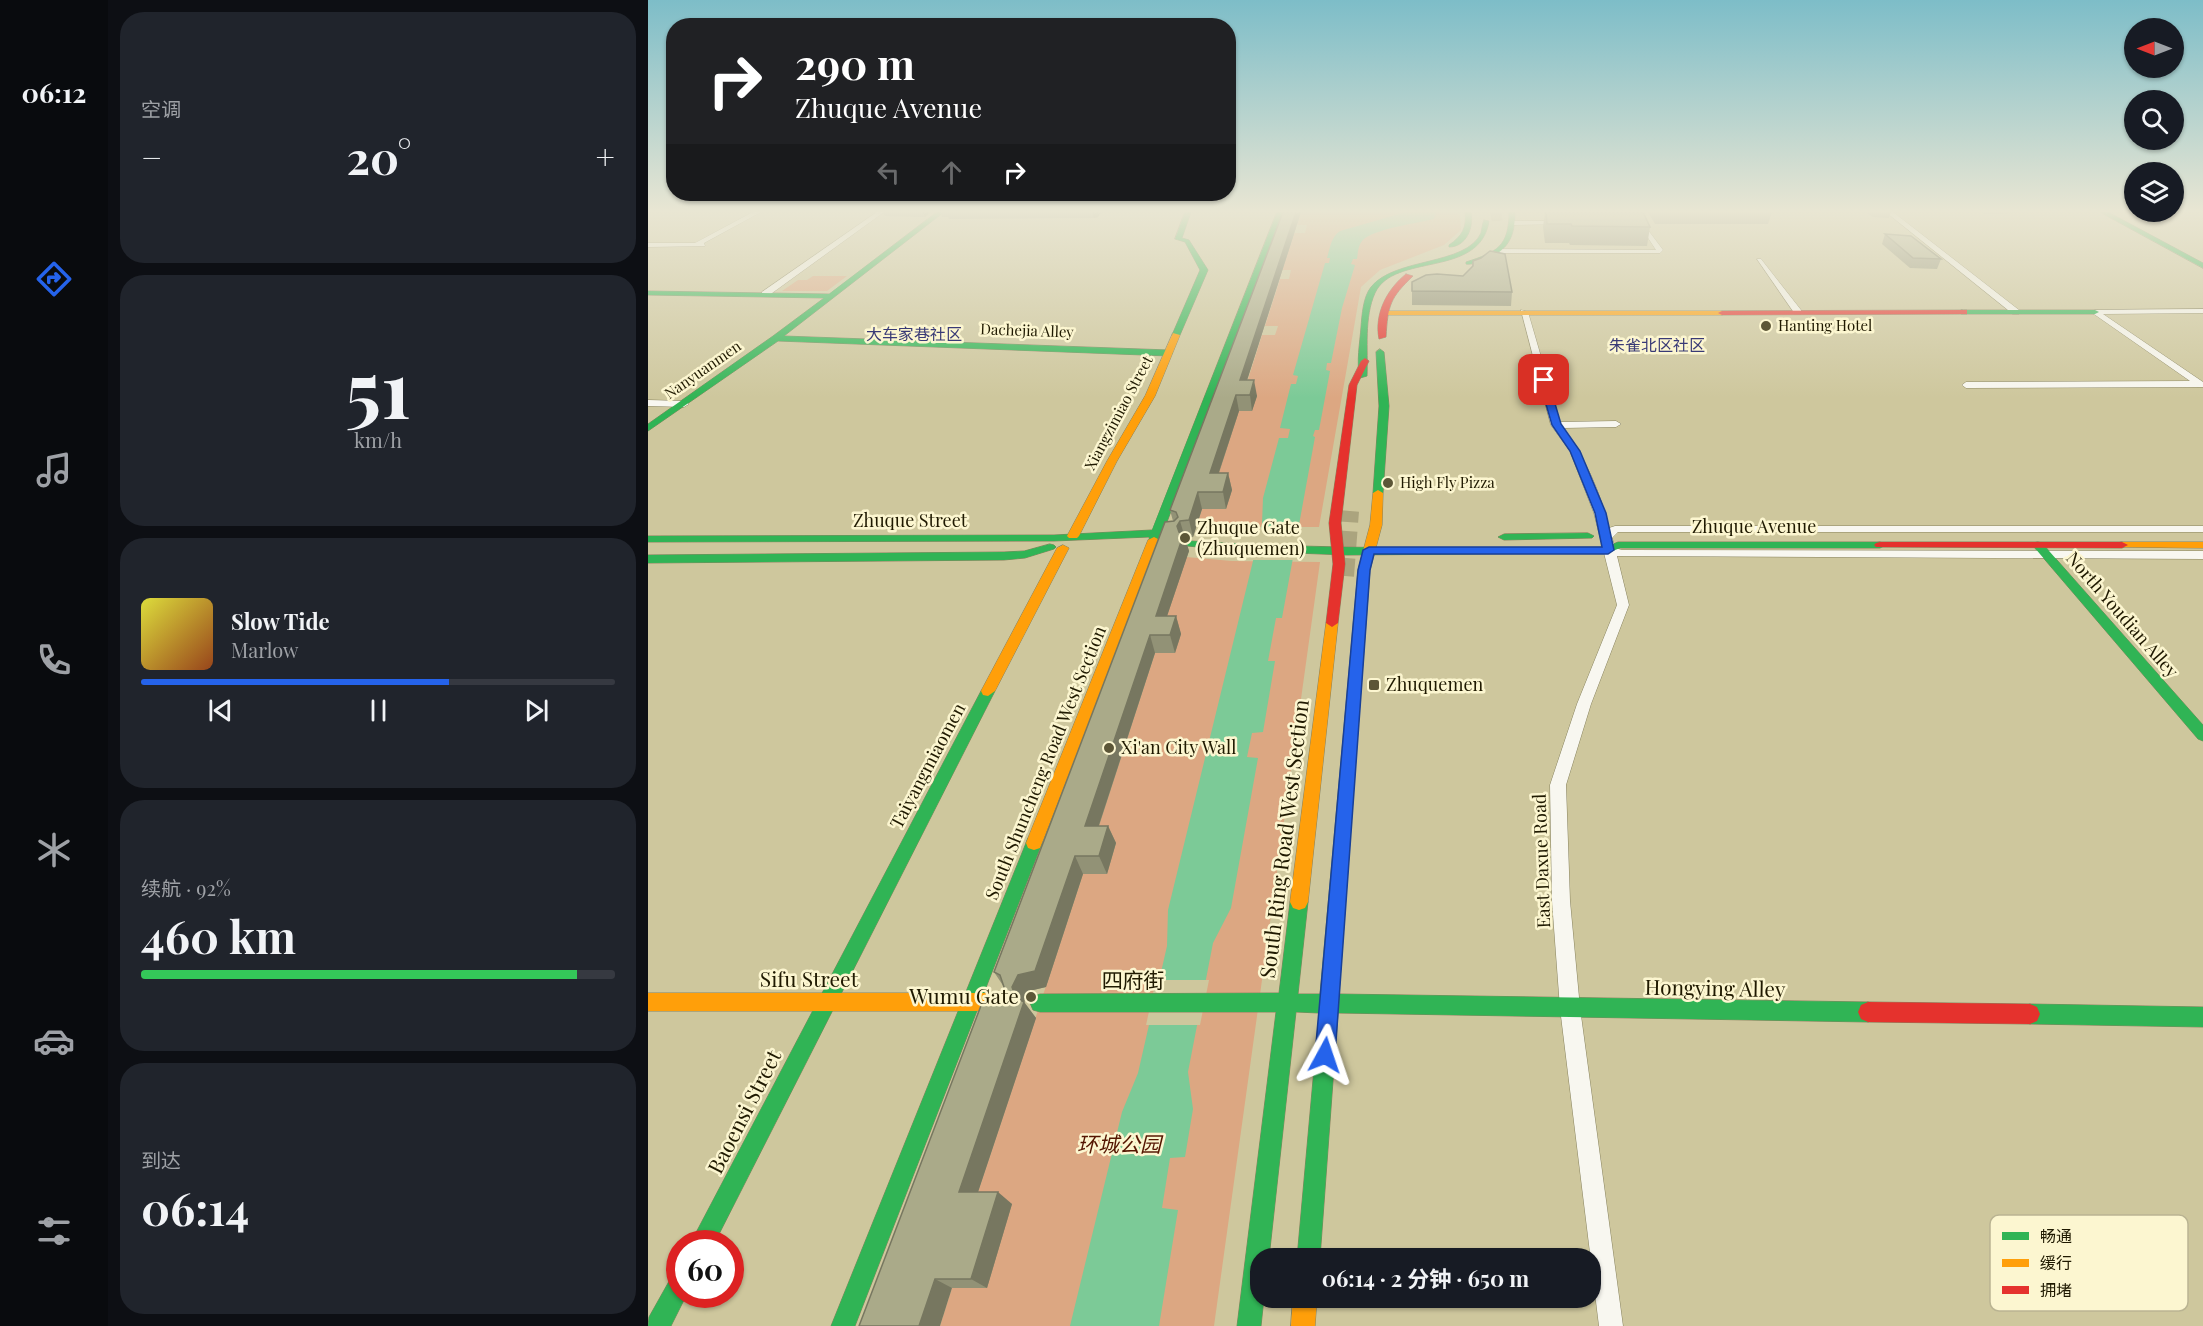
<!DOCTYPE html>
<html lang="zh">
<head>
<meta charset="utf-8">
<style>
  :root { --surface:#171b24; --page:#20242c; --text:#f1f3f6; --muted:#9ea1a6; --line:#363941; --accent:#2563eb }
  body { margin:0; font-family:"Playfair Display","Noto Sans SC",serif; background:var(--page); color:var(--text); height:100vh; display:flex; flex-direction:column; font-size:22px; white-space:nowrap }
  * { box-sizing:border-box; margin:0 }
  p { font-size:20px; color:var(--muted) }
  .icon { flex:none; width:33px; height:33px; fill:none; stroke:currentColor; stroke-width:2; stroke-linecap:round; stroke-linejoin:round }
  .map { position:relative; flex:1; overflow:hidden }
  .side { display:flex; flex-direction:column; gap:12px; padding:12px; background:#0d0f14; width:540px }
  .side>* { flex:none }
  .guide { position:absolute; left:18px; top:18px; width:570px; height:183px; border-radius:24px; box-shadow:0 2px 4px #0004; background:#202124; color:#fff; overflow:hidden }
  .needle { width:39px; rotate:270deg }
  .fabs { position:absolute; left:1476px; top:18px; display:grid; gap:12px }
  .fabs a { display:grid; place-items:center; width:60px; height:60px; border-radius:50%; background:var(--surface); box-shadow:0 2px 4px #0004; font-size:30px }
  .speed { position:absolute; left:18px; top:1230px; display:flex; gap:12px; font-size:30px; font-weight:700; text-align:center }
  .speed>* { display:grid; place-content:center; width:78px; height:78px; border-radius:50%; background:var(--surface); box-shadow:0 2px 4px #0004; line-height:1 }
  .speed .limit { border:9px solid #d22; background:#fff; color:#111 }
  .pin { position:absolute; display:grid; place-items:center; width:51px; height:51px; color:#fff; margin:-26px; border-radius:12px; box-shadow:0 3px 9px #0006 }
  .me { position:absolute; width:66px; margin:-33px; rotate:5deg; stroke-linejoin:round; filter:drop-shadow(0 0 4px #0008) }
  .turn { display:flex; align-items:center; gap:21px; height:126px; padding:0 30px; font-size:27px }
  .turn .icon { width:78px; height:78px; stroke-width:2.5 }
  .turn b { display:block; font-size:42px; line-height:51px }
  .lanes { display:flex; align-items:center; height:57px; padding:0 30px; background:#0003; justify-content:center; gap:30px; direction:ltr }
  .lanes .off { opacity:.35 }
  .big { font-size:45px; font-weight:700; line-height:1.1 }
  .side .card { flex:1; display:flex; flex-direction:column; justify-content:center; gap:9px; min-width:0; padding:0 21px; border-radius:24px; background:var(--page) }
  .side .dial { align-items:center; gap:0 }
  .dial b { font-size:78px; line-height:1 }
  .song { display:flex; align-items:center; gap:18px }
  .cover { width:72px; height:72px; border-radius:9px; background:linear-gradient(135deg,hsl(60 70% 55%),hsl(20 70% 35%)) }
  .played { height:6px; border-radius:3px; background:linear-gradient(90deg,var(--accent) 65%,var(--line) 65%) }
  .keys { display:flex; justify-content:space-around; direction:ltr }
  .heat { display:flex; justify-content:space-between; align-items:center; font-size:33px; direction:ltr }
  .charge { height:9px; border-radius:4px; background:linear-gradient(90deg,#34c759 92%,var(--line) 0) }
  .trip { position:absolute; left:602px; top:1248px; width:351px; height:60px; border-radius:24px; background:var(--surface); box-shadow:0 2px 4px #0004; font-weight:700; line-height:60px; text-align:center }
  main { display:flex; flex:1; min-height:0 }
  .menu { display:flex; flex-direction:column; width:108px; justify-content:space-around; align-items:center; background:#090b0e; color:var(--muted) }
  .menu .icon { width:42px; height:42px }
  .menu .on { color:var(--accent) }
  .menu b { font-size:27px; color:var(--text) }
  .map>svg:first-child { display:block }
  .green { fill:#dca782 }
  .water { fill:#7cca97 }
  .pier { fill:#cec79d }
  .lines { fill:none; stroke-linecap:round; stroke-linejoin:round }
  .primary-tunnel-far1 { stroke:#aba47e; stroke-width:11; stroke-dasharray:11 6; stroke-linecap:butt }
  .primary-tunnel { stroke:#aba47e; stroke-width:18; stroke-dasharray:18 9; stroke-linecap:butt }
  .street-casing { stroke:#88835f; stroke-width:1 }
  .fast-casing { stroke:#88835f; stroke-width:1 }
  .slow-casing { stroke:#88835f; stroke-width:1 }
  .jam-casing { stroke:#88835f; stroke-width:1 }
  .street { fill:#f8f7f0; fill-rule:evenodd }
  .fast { fill:#30b455; fill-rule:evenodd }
  .slow { fill:#ff9f0a; fill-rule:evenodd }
  .jam { fill:#e5322d; fill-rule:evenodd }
  .wall { fill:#929276 }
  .shaded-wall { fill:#777760 }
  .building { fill:#aaaa89; stroke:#777760; stroke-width:1.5 }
  .route { fill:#2563eb; stroke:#184099; stroke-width:1.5 }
  .poi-dot { fill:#5c5637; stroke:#fcf6d0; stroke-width:2 }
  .labels { text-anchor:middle; stroke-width:5; stroke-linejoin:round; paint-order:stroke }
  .far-poi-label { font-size:15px; fill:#1f1900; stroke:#fcf6d0; text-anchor:start }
  .far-street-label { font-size:15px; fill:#1f1900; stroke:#fcf6d0 }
  .far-neighbourhood-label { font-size:16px; fill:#393a76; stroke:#fcf6d0 }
  .street-label { font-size:18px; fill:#1f1900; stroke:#fcf6d0 }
  .poi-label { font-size:18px; fill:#1f1900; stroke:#fcf6d0; text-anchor:start }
  .near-street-label { font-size:21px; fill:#1f1900; stroke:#fcf6d0 }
  .near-poi-label { font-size:21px; fill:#1f1900; stroke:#fcf6d0; text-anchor:end }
  .near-park-label { font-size:21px; font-style:italic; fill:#541500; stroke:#fcf6d0 }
  .key { fill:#fcf6d0; stroke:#bab492; stroke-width:1.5 }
  .key-label { font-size:16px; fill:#1f1900 }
</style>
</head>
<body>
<main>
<nav class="menu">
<b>06:12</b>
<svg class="icon on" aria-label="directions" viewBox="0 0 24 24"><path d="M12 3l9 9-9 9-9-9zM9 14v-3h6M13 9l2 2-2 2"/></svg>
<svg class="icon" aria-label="music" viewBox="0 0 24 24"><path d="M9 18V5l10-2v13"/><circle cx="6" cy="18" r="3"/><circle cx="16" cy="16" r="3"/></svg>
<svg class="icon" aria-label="phone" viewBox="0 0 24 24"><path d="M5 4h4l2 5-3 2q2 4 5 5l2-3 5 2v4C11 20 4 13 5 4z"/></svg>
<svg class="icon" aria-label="climate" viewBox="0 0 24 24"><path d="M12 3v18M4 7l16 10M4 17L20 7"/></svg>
<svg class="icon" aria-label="car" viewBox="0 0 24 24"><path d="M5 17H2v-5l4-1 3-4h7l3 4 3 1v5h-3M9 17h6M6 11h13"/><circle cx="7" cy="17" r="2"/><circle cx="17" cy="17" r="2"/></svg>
<svg class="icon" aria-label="filters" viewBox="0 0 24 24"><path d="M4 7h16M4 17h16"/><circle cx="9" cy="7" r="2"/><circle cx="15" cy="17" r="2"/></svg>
</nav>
<section class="side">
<div class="card"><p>空调</p>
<div class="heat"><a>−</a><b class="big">20°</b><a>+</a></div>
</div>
<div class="card dial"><b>51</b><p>km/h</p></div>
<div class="card">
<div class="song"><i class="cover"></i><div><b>Slow Tide</b><p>Marlow</p></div></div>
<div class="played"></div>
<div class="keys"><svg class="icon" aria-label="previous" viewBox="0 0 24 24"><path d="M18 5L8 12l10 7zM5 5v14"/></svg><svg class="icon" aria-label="pause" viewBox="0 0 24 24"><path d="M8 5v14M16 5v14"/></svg><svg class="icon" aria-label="next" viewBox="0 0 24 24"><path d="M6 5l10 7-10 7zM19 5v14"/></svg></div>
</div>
<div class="card"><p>续航 · 92%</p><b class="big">460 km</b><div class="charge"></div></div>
<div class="card"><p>到达</p><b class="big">06:14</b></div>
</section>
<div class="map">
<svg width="1555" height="1326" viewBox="0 0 1555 1326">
  <rect width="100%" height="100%" fill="#cec79d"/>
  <g class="green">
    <polygon points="653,212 807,212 812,215 813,230 796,245 732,270 713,287 671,527 548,527 554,509 578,509 565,490 614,335 627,335 630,326 617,326 632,279 641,279 643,270 634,270 646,233 657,233 659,225 649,225"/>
    <polygon points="165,276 199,276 179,291 134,291 150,280 159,280"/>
    <polygon points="538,557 584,561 672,562 566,1326 292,1326 304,1288 364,1204 326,1204 435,874 459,873 468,843 445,843 507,653 527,653 513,634"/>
  </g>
  <path class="water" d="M758,212h30l-2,7c-16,4 -62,10 -72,22 -4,5 -4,12 -5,18h-4l-2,5 4,1 -13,43 -11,55h-4l-1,7 4,1 -11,59h-4l-2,6 2,1 -33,181h-6l-8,43h7l-12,71 -11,1 -5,24 11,1 -27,150 -18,35 -25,129 5,37 -8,48 -15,1 -8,50 16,2 -19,116h-89l52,-214 16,-39 29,-127 1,-36 94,-386 1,-26 16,-60h9l2,-9 -10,-1 11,-44h5l2,-8 -5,-1 32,-112h4l1,-5h-3c3,-10 4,-21 13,-27z"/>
  <g class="pier">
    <polygon points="610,528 652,528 647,560 602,560"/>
    <polygon points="508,980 561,980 552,1025 498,1025"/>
  </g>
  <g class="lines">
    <polyline class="primary-tunnel-far1" points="848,212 849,221"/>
    <polyline class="primary-tunnel" points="697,576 702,511"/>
    <defs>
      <g id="street">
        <polygon points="105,212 113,212 56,243 57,246 0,247 0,243 47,243"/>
        <polygon points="229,212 236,212 120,296 114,296 114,292"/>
        <polygon points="1238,212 1245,212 1371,310 1371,314 1365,314"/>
        <polygon points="914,221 916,224 865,225 862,223 865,221"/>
        <polygon points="994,222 1015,250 1012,253 850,253 847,251 850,249 1008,250 991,224"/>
        <polygon points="1109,259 1113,259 1153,310 1153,314 1147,314"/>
        <polygon points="1555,309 1555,313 1455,314 1555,382 1555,387 1318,388 1314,385 1318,382 1542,381 1443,312 1447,310"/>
        <path d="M873,310l7,2 32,110 56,-1 5,3 -5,3 -53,1c22,29 37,64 46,100l6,-2h588v6h-585l-6,6 3,10 7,2 581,1v8l-586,-3 12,49 -38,99 -25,81 4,116 10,107 43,318h-24l-39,-318 -8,-107 -2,-116 27,-81 40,-99 -23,-92 -24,-62 -19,-26z"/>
        <polygon points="0,400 36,401 41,404 36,407 0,406"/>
      </g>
      <g id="fast">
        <polygon points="289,212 296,212 136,336 521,350 525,353 521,356 130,341 0,431 0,424 125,336 176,298 0,295 0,291 181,294"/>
        <polygon points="537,212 543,212 534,238 541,240 560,270 532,335 528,337 524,335 552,270 537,242 527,239"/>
        <polygon points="629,212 635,212 516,530 525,531 525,535 513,537 510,542 502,542 501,537 406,541 0,542 0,536 406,535 504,530"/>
        <path d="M817,212h6c3,16 -5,35 -22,35v-2c13,-9 18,-17 16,-33z"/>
        <path d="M861,212h6c0,25 -7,39 -31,48 -6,2 -12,5 -18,4v-2c31,-10 43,-15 43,-50z"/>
        <polygon points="1452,212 1460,212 1555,263 1555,268"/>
        <path d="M836,220l5,1c-9,58 -95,31 -114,72 -11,24 -7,57 -8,83l-7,2c-4,-15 0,-36 1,-51 1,-12 2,-30 10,-40 24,-30 95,-21 110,-54 1,-4 1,-9 3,-13z"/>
        <polygon points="1316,310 1447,310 1451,312 1447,314 1313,314 1313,310"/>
        <polygon points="732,349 736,352 741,406 735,493 730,496 725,493 731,406 728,352"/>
        <polygon points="940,533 946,536 944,538 856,540 850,537 856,534"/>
        <path d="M543,541c138,9 276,7 415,6l12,-5h262l6,3 -6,3h-260l-12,5 -261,2 -104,-4 -56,-5 -2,-2z"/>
        <polygon points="1390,542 1394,543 1555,725 1555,741 1550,739 1386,547 1384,545 1386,543"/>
        <polygon points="402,544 406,545 408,547 406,549 377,558 356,560 0,563 0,555 356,552 376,551"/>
        <polygon points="340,686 347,691 66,1244 42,1244 333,691"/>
        <polygon points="704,711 709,712 711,716 691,994 1220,1002 1227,1005 1230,1012 1227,1019 1220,1022 690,1013 672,1258 649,1258 671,1013 648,1012 621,1258 612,1258 612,1298 616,1298 613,1326 589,1326 628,1012 392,1012 385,1010 382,1003 385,996 392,994 631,993 642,902 645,896 651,894 657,896 660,902 650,994 672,994 697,716 699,712"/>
        <polygon points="386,836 392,838 394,843 207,1326 183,1326 378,843 380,838"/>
        <polygon points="1382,1004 1555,1007 1555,1027 1382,1024 1375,1021 1372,1014 1375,1007"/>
        <polygon points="32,1272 32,1294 39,1294 23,1326 0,1326 1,1317 24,1276"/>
      </g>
      <g id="slow">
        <polygon points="733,311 1074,311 1078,313 1074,315 733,315"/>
        <polygon points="525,333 532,335 507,396 469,461 431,536 429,538 421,538 419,536 459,461 497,396"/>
        <polygon points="730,490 735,493 734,525 722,570 711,716 709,720 699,720 697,716 710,570 722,525 725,493"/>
        <polygon points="506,537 512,540 394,843 392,848 386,850 380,848 378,843 500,540"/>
        <polygon points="1474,542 1555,542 1555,548 1470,547 1468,545 1470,543"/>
        <polygon points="415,545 421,548 347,691 340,696 335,695 333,691 409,548"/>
        <polygon points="684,619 690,623 660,902 657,908 651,910 645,908 642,902 678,623"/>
        <polygon points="0,993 352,993 359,995 362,1002 359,1009 352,1011 0,1011"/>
        <polygon points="645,1298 669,1298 667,1326 643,1326"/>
      </g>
      <g id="jam">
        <path d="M758,274l7,2c-23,22 -25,29 -27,61l-7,2c-5,-25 8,-50 27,-65z"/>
        <polygon points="1316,310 1319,310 1319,314 1074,315 1070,313 1074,311"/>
        <polygon points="717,358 721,361 709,385 693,523 697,564 690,623 684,627 678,623 685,564 681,523 701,385 713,361"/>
        <polygon points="1232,542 1474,542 1480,545 1474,548 1228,547 1226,545 1228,543"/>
        <polygon points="1220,1002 1382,1004 1389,1007 1392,1014 1389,1021 1382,1024 1220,1022 1213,1019 1210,1012 1213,1005"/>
      </g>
    </defs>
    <use href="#street" class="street-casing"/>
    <use href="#fast" class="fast-casing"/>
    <use href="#slow" class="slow-casing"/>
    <use href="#jam" class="jam-casing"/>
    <use href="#street" class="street"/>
    <use href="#fast" class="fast"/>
    <use href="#slow" class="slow"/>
    <use href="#jam" class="jam"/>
  </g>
  <g class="wall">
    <polygon points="235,212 283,212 277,217 237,216"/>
    <polygon points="293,212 453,212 450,217 446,218 301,219 300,217 294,217"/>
    <polygon points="635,212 653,212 599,380 609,396 604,411 591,411 571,473 580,473 584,490 578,509 554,509 545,537 537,538 541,551 519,616 528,616 533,634 527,653 507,653 451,826 460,826 468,843 459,874 435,874 398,987 381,991 376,1002 388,1018 330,1192 364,1204 339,1288 304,1288 211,1326 356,987 346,972 525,521 522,510"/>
    <polygon points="897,212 995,212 1002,227 999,246 922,245 921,243 897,243 895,227"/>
    <polygon points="1000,212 1124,212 1120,224 1007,224"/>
    <polygon points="1218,212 1243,212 1241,218 1225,217"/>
    <polygon points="1334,212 1365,212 1365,213 1337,214"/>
    <polygon points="1237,234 1293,259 1289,269 1262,268 1234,244"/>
    <polygon points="825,261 864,292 863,306 764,305 764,282 815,276 824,266"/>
  </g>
  <g class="shaded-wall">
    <polygon points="275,212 283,212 277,217"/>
    <polygon points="444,212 453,212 450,217 446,218"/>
    <polygon points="648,212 653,212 594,396 592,380"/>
    <polygon points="606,380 609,396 604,411 602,395"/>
    <polygon points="588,395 591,411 565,490 562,473"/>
    <polygon points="580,473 584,490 578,509 575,492"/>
    <polygon points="550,492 554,509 545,537 541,520"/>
    <polygon points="532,521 541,551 513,634 508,616 529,526"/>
    <polygon points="528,616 533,634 527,653 522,635"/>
    <polygon points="502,635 507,653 445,843 437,826"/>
    <polygon points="460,826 468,843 459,874 451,856"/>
    <polygon points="427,856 435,874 398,987 381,991 376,1002 388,1018 326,1204 311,1192 368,998 364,987"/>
    <polygon points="350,1192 364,1204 339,1288 323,1279"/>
    <polygon points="287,1279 304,1288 292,1326 271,1326"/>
  </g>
  <g class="building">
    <polygon points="635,212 648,212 592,380 606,380 602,395 588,395 562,473 580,473 575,492 550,492 541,520 532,521 529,526 531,532 536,533 508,616 528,616 522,635 502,635 437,826 460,826 451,856 427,856 387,971 370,975 364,987 368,998 376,1002 311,1192 350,1192 323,1279 287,1279 271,1326 211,1326 334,1003 351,999 356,987 352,975 346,972 517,522 526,521 530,517 528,512 522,510"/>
    <polygon points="898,212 995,212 1002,227 924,226 923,224 899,224"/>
    <polygon points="1237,234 1263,236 1293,259 1265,258"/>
    <polygon points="842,251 857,254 864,292 764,291 764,282 778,275 789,274 815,276 825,266 825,261 833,258"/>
  </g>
  <linearGradient id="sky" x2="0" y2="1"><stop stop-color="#7dbdc8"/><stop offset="0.53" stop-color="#e9e6d3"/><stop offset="1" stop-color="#e9e6d3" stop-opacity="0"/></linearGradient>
  <rect width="1555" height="398" fill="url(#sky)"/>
  <polygon class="route" points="896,377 900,380 913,424 932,451 958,513 966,550 960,554 726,554 722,570 687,1055 684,1062 677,1065 670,1062 667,1055 710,570 715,550 721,547 954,547 947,513 922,451 904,425 891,380"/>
  <g class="poi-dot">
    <circle cx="1118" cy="326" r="6"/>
    <circle cx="740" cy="483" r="6"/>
    <circle cx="537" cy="538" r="6"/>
    <rect x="720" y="679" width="12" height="12" rx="3"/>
    <circle cx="461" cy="748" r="6"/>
    <circle cx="383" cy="997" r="6"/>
  </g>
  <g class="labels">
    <g class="far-poi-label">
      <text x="1130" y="331">Hanting Hotel</text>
      <text x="752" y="488">High Fly Pizza</text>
    </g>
    <g class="far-street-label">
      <text transform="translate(379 331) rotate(2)" y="5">Dachejia Alley</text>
      <text transform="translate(55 370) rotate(-35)" y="5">Nanyuanmen</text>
      <text transform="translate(471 413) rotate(-62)" y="5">Xiangzimiao Street</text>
    </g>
    <g class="far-neighbourhood-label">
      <text x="266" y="340">大车家巷社区</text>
      <text x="1009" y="351">朱雀北区社区</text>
    </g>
    <g class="street-label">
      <text x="262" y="527">Zhuque Street</text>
      <text x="1106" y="533">Zhuque Avenue</text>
      <text transform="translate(1474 615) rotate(49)" y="6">North Youdian Alley</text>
      <text transform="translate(398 763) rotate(-68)" y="6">South Shuncheng Road West Section</text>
      <text transform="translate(280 766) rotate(-62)" y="6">Taiyangmiaomen</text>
      <text transform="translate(894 861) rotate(-92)" y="6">East Daxue Road</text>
    </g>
    <g class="poi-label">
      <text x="549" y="534">Zhuque Gate<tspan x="549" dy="21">(Zhuquemen)</tspan></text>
      <text x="738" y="691">Zhuquemen</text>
      <text x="473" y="754">Xi'an City Wall</text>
    </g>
    <g class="near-street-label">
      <text transform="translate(637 839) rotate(-83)" y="7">South Ring Road West Section</text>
      <text x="161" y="987">Sifu Street</text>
      <text x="485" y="988">四府街</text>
      <text transform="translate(1067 989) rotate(1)" y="7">Hongying Alley</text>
      <text transform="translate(97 1112) rotate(-63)" y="7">Baoensi Street</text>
    </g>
    <g class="near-poi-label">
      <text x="371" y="1004">Wumu Gate</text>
    </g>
    <g class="near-park-label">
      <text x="471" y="1152">环城公园</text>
    </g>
  </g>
  <rect x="1342" y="1215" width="198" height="96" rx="9" class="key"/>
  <rect x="1354" y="1232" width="27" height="8" fill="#30b455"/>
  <rect x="1354" y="1259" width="27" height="8" fill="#ff9f0a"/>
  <rect x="1354" y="1286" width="27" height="8" fill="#e5322d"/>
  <g class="key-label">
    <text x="1392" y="1242">畅通</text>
    <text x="1392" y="1269">缓行</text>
    <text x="1392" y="1296">拥堵</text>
  </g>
</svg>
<div class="fabs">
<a><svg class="needle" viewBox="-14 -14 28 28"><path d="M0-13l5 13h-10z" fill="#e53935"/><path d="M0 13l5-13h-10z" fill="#9ea1a6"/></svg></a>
<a><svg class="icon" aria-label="search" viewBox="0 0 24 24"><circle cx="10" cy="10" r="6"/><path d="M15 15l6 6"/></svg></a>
<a><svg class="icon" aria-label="layers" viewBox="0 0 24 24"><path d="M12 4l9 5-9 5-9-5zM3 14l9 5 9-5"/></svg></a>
</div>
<div class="speed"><div class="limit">60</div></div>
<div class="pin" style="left:896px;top:380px;background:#d93025"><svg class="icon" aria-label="arrive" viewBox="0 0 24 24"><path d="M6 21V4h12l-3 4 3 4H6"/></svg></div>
<svg class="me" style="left:677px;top:1055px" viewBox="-20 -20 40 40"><path d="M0-17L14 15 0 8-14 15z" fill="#2563eb" stroke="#fff" stroke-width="4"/></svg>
<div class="trip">06:14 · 2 分钟 · 650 m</div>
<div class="guide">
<div class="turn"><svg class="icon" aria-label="right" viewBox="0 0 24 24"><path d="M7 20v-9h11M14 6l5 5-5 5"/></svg><div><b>290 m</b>Zhuque Avenue</div></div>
<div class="lanes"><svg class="icon off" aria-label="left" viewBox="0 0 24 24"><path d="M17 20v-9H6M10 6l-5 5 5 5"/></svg><svg class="icon off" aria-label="ahead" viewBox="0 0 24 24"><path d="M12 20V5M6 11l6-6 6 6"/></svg><svg class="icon" aria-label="right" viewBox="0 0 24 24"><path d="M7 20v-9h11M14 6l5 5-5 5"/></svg></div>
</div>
</div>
</main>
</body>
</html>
